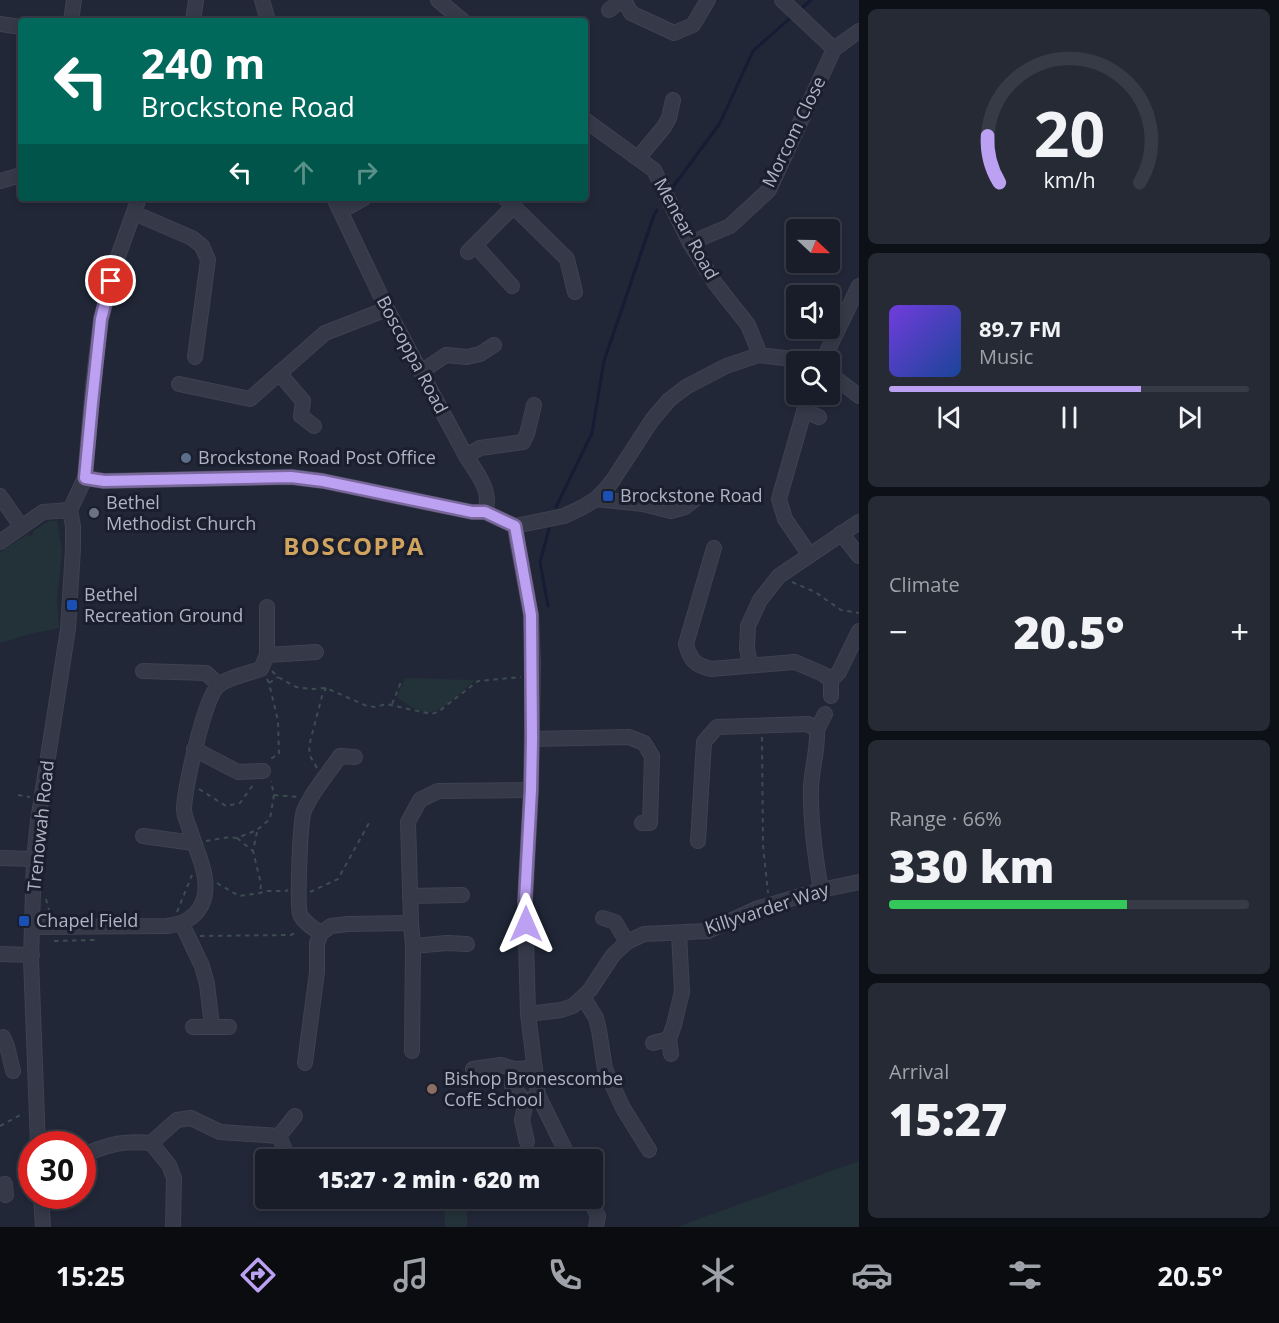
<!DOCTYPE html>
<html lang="en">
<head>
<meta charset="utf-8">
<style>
  :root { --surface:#191d29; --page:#262a35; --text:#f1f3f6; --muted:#9fa2a8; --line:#373b46; --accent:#bca0f2 }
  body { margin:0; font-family:"Open Sans",sans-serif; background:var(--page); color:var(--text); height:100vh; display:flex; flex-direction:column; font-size:22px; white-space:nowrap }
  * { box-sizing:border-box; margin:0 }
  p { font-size:20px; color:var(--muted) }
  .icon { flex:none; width:33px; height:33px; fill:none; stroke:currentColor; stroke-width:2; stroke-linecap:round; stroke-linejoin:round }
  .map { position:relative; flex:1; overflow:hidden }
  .panel { display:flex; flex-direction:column; gap:9px; padding:9px; background:#0e1017; width:420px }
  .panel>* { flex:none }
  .banner { position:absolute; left:18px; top:18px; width:570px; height:183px; border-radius:6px; box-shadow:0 3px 9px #0003,0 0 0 2px var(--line); background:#00695c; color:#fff; overflow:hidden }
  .needle { width:39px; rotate:112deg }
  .tools { position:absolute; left:786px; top:219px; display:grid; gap:12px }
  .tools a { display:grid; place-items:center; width:54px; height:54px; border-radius:6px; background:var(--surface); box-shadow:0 3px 9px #0003,0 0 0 2px var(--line); font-size:30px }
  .speed { position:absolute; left:18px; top:1131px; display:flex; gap:12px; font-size:30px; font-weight:700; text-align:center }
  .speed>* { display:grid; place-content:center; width:78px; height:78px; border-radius:50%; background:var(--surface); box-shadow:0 3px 9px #0003,0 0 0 2px var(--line); line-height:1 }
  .speed .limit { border:9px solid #d22; background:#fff; color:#111 }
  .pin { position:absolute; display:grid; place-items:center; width:51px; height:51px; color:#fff; margin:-26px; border:3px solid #fff; border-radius:50%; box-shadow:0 2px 6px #0007 }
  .me { position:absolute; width:66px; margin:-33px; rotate:0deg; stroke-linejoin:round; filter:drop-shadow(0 0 4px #0008) }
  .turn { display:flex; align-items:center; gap:21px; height:126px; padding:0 24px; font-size:27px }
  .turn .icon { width:78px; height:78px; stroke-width:2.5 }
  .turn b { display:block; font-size:42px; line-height:51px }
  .lanes { display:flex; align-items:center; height:57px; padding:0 24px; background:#0003; justify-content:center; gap:30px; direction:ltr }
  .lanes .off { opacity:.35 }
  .big { font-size:45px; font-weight:800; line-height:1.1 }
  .panel .card { flex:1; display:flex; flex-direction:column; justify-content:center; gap:9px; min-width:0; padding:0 21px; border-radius:9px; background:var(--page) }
  .panel .dial { align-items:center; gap:0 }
  .dial svg { height:156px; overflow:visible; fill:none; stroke:var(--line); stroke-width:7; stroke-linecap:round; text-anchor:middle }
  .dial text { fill:var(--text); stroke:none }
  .song { display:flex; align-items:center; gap:18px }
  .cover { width:72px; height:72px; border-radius:9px; background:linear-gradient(135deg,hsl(260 70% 55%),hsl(220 70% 35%)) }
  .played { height:6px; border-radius:3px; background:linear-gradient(90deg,var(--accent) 70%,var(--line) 70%) }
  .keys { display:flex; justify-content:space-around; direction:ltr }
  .heat { display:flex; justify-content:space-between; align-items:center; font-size:33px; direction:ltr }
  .charge { height:9px; border-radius:4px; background:linear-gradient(90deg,#34c759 66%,var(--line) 0) }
  .trip { position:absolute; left:255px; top:1149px; width:348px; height:60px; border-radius:6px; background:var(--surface); box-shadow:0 3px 9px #0003,0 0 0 2px var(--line); font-weight:800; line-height:60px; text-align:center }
  .menu { display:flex; height:96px; justify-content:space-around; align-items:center; background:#0a0c10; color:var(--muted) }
  .menu .icon { width:42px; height:42px }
  .menu .current { color:var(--accent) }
  .menu b { font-size:27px; color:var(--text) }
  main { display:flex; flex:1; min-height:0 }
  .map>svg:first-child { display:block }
  .green { fill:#233239 }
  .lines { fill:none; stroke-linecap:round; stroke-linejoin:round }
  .stream { stroke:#151c34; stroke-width:3 }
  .minor-casing { stroke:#3e4251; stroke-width:16 }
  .path { stroke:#3c4c51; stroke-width:2; stroke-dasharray:4.5 4.5; stroke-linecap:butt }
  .minor { stroke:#353948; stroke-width:14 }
  .route-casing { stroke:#7a689d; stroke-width:15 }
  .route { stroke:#bca0f2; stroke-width:10 }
  .service-dot { fill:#5c6f8a; stroke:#1a1e2d; stroke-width:2 }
  .transit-dot { fill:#1a4fb4; stroke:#1a1e2d; stroke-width:2 }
  .worship-dot { fill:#6b7280; stroke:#1a1e2d; stroke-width:2 }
  .education-dot { fill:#8d6e63; stroke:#1a1e2d; stroke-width:2 }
  .labels { text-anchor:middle; stroke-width:6; stroke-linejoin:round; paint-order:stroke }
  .street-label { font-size:18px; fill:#afb4c4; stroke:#1a1e2d }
  .poi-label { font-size:18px; fill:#afb4c4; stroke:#1a1e2d; text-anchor:start }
  .district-label { font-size:24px; font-weight:bold; letter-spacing:1.5px; fill:#d0a45f; stroke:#1a1e2d }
</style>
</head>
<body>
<main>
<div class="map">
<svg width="859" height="1227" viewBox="0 0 859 1227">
  <rect width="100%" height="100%" fill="#212737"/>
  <g class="green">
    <polygon points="49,521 57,521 62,551 57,599 59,628 30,634 0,643 0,552 28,534 30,537 34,533 33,531"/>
    <path d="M405,678l69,2 -1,2c-10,8 -30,29 -42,30 -13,1 -25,-8 -34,-15z"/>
    <polygon points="859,1161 859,1227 677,1227"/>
    <polygon points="444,1199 467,1199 467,1227 445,1227"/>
  </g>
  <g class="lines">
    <g class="stream">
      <polyline points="803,7 811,0"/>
      <polyline points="670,191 720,123 753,51 789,19"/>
      <polyline points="556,507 592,433 604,361 654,215 657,210"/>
      <polyline points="548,606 540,562 549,529"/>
    </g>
    <defs>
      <g id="minor">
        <polyline points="262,0 268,21"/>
        <polyline points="438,0 463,21"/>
        <polyline points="624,0 631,13 674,33 693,25 708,0"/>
        <polyline points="782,0 834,49"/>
        <polyline points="609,10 622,0"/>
        <polyline points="71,21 74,0"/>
        <polyline points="193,21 196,0"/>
        <polyline points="0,24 21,27"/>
        <polyline points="585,120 654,170 690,243 715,283 748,325 757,347 759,355"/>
        <polyline points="638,158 664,127 669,118 673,100"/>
        <polyline points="0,181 21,175"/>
        <path d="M334,198l53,111 79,147c8,13 22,30 21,46 0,4 -1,7 -2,10"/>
        <polyline points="505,198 567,259 575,292"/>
        <polyline points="341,211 364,198"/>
        <polyline points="134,213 192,238 202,246 208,260 195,357"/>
        <polyline points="690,243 730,226 769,190 834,49 859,31"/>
        <polyline points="475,245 512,286"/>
        <polyline points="468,252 514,206"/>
        <polyline points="822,362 859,286"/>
        <polyline points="421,372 446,355 467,357 480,354 494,345"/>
        <polyline points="279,373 303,401 301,416 314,426"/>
        <polyline points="830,374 859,396"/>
        <polyline points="179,384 250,399 325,333 387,309"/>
        <polyline points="809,394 779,499 785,519 809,554"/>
        <polyline points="804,411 819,417"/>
        <polyline points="466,456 480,448 523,442 527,434 534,405"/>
        <polyline points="85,478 104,481 292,477 323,481 472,512 485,512 515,526 564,516 583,507 596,499 606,489 613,480 652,420 669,400 686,387 726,366 759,355 792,359 800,362"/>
        <polyline points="0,496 21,526"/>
        <polyline points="596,499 643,504 671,511 685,507 695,499"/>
        <polyline points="70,510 85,478 93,385 101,319 116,262 139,198"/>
        <polyline points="515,526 517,540 531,615 533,662 531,790 525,901 528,1014 538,1095 570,1160"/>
        <polyline points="841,533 859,556"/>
        <polyline points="0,542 43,512 70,510"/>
        <path d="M714,548l-28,96c4,16 9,21 25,25l84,-7 28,12 8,6 8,-8 20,-41"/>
        <polyline points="267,655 267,607"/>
        <polyline points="750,665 747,648 748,626 760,600 779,576 859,522"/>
        <polyline points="143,671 206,673 219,685"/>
        <polyline points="831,696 831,680"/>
        <polyline points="817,730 825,714"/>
        <polyline points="532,739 629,737 644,743 652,756 650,823 642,823"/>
        <polyline points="194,749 238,772 263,771"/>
        <polyline points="143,836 193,843"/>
        <path d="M698,841l6,-99 13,-15 91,-3 9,6c1,20 -5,37 -6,57 -1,34 4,69 10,103"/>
        <polyline points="0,858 34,859"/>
        <polyline points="410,896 462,895"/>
        <polyline points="603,918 615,922 627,942"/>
        <polyline points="182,924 202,966 207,984 212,1026"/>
        <path d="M32,927l135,-1c14,-2 26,-6 34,-20 13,-25 -5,-54 -12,-79 -2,-5 -5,-12 -5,-18 1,-21 20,-110 34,-123 6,-7 34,-14 43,-17l6,-14 49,-3"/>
        <path d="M321,933c-8,-5 -17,-10 -21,-19 -3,-10 0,-93 4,-103 8,-20 24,-37 36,-55l15,1"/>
        <polyline points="321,933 331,926 348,924 411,923"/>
        <polyline points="413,946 447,943 467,944"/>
        <polyline points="0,954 32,955"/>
        <polyline points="583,997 596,1018 599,1030 605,1069 623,1108 649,1150"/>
        <polyline points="528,1014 561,1010 573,1006 590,990 613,955 627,942 644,934 708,931 756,909 821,890 859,882"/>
        <polyline points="193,1027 229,1027"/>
        <polyline points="0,1038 3,1037 7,1046 13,1071"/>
        <polyline points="653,1043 669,1039"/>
        <polyline points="412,1051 413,946 411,923 408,822 420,800 438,791 531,790"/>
        <polyline points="671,1054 669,1039 674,1025 682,992 679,933"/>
        <polyline points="305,1063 317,972 317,943 321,933"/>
        <polyline points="473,1069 501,1065 514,1069 535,1068"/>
        <polyline points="514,1069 512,1086 526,1102 538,1095"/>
        <polyline points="526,1102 522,1120 527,1142"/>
        <polyline points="279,1136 295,1116"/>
        <polyline points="151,1143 177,1120 191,1118 220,1132 279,1136 289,1160"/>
        <polyline points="38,1144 31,959 34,859 38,821 68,629 73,549 73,526 70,510"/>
        <path d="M82,1155c28,-10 39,-15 69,-12l18,22 5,13 -1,49"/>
        <polyline points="0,1185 5,1184 6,1195"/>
        <polyline points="41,1196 43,1227"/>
        <polyline points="589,1198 598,1216 596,1227"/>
      </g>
    </defs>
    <use href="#minor" class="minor-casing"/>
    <g class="path">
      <polyline points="792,582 815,592 841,610 859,613"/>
      <polyline points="272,671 278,677 296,687 311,689 326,688 367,706 376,707 386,704 431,714 438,712 478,681 521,677"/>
      <polyline points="267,679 269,683 278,721 279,754 272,758 270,760"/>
      <polyline points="269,683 278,677"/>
      <polyline points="392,704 401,682"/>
      <polyline points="762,737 763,845 768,893"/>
      <polyline points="317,768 310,756 309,746 322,696 326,688"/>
      <polyline points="199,789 226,806 240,803 253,785"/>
      <polyline points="18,795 30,797"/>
      <polyline points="274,795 298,797"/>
      <polyline points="257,832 253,851 261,884 260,893"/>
      <polyline points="237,838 253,851"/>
      <polyline points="206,841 229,837 237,838 257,830 270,819 274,795 271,781"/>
      <polyline points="217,883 239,896 260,893 266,891 286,891 288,890"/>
      <polyline points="310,892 338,879 369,823"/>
      <polyline points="46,899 50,914"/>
      <polyline points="177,912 192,875"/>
      <polyline points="200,936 291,935 298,931"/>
      <polyline points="54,941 95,940"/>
      <polyline points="0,1126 24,1113"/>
    </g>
    <use href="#minor" class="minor"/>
  </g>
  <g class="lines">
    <defs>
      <polyline id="route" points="111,281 101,319 92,403 85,478 104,481 291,477 323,481 472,512 485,512 515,526 531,615 532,739 531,790 525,901 526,924"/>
    </defs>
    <use href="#route" class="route-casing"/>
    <use href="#route" class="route"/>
  </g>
  <circle class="service-dot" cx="186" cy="458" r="6"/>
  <g class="transit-dot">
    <rect x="602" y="490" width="12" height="12" rx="3"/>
    <rect x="66" y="599" width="12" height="12" rx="3"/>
    <rect x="18" y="915" width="12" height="12" rx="3"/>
  </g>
  <circle class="worship-dot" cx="94" cy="513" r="6"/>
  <circle class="education-dot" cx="432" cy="1089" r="6"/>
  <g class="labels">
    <g class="street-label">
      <text transform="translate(794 132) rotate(-64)" y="6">Morcom Close</text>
      <text transform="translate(686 229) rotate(61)" y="6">Menear Road</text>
      <text transform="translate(412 355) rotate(62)" y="6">Boscoppa Road</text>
      <text transform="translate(41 826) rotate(-84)" y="6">Trenowah Road</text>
      <text transform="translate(767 909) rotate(-18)" y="6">Killyvarder Way</text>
    </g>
    <g class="poi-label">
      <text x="198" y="464">Brockstone Road Post Office</text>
      <text x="620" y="502">Brockstone Road</text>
      <text x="106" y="509">Bethel<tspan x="106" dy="21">Methodist Church</tspan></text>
      <text x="84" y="601">Bethel<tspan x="84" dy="21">Recreation Ground</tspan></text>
      <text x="36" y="927">Chapel Field</text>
      <text x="444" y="1085">Bishop Bronescombe<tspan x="444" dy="21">CofE School</tspan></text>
    </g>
    <g class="district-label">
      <text x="354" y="555">BOSCOPPA</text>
    </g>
  </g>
</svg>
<div class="tools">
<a><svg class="needle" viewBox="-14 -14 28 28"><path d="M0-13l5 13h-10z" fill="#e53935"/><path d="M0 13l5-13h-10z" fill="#9fa2a8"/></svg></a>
<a><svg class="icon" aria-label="sound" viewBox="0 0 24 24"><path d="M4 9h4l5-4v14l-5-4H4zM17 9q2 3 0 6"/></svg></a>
<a><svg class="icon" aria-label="search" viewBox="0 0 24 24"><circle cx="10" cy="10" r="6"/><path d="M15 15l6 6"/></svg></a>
</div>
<div class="speed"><div class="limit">30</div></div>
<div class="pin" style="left:111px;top:281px;background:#d93025"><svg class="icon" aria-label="arrive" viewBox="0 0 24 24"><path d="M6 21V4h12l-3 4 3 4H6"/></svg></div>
<svg class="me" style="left:526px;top:924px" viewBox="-20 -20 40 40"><path d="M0-17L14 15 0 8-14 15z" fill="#bca0f2" stroke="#fff" stroke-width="4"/></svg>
<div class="trip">15:27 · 2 min · 620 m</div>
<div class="banner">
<div class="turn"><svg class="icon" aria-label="left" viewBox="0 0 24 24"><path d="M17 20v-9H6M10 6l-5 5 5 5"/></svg><div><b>240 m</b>Brockstone Road</div></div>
<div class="lanes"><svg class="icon" aria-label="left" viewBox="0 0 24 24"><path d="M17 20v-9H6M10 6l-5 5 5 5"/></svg><svg class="icon off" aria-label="ahead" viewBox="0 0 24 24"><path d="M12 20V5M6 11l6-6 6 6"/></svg><svg class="icon off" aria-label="right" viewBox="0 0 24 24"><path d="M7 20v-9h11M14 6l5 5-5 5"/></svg></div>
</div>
</div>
<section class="panel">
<div class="card dial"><svg viewBox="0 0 100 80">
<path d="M14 69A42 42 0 1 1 86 69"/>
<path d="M14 69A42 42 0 0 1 8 45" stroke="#bca0f2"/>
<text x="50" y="56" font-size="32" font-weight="700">20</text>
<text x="50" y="72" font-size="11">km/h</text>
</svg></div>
<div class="card">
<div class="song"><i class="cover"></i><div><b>89.7 FM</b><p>Music</p></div></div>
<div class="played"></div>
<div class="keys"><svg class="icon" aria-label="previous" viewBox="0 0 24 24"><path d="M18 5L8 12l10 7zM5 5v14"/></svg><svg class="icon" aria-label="pause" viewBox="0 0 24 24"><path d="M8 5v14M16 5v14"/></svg><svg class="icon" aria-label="next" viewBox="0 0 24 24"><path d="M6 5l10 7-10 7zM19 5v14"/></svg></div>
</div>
<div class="card"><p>Climate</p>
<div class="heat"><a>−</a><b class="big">20.5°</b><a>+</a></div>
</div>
<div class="card"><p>Range · 66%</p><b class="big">330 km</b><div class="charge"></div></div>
<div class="card"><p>Arrival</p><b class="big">15:27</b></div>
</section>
</main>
<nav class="menu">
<b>15:25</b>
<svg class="icon current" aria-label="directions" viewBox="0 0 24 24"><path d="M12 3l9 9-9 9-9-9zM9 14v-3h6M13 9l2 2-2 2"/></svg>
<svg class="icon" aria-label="music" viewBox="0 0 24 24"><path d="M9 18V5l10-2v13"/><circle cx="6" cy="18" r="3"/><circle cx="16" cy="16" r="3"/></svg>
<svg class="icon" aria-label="phone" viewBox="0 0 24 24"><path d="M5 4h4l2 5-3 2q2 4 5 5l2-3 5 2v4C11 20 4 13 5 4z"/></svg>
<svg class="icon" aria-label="climate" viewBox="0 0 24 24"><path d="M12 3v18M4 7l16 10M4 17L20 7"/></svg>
<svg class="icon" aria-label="car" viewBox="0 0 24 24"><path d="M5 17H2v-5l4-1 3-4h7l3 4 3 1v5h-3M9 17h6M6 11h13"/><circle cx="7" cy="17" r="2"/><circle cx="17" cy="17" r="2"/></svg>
<svg class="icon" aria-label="filters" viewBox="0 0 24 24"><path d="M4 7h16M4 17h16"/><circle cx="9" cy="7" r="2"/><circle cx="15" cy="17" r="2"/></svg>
<b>20.5°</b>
</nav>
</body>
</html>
